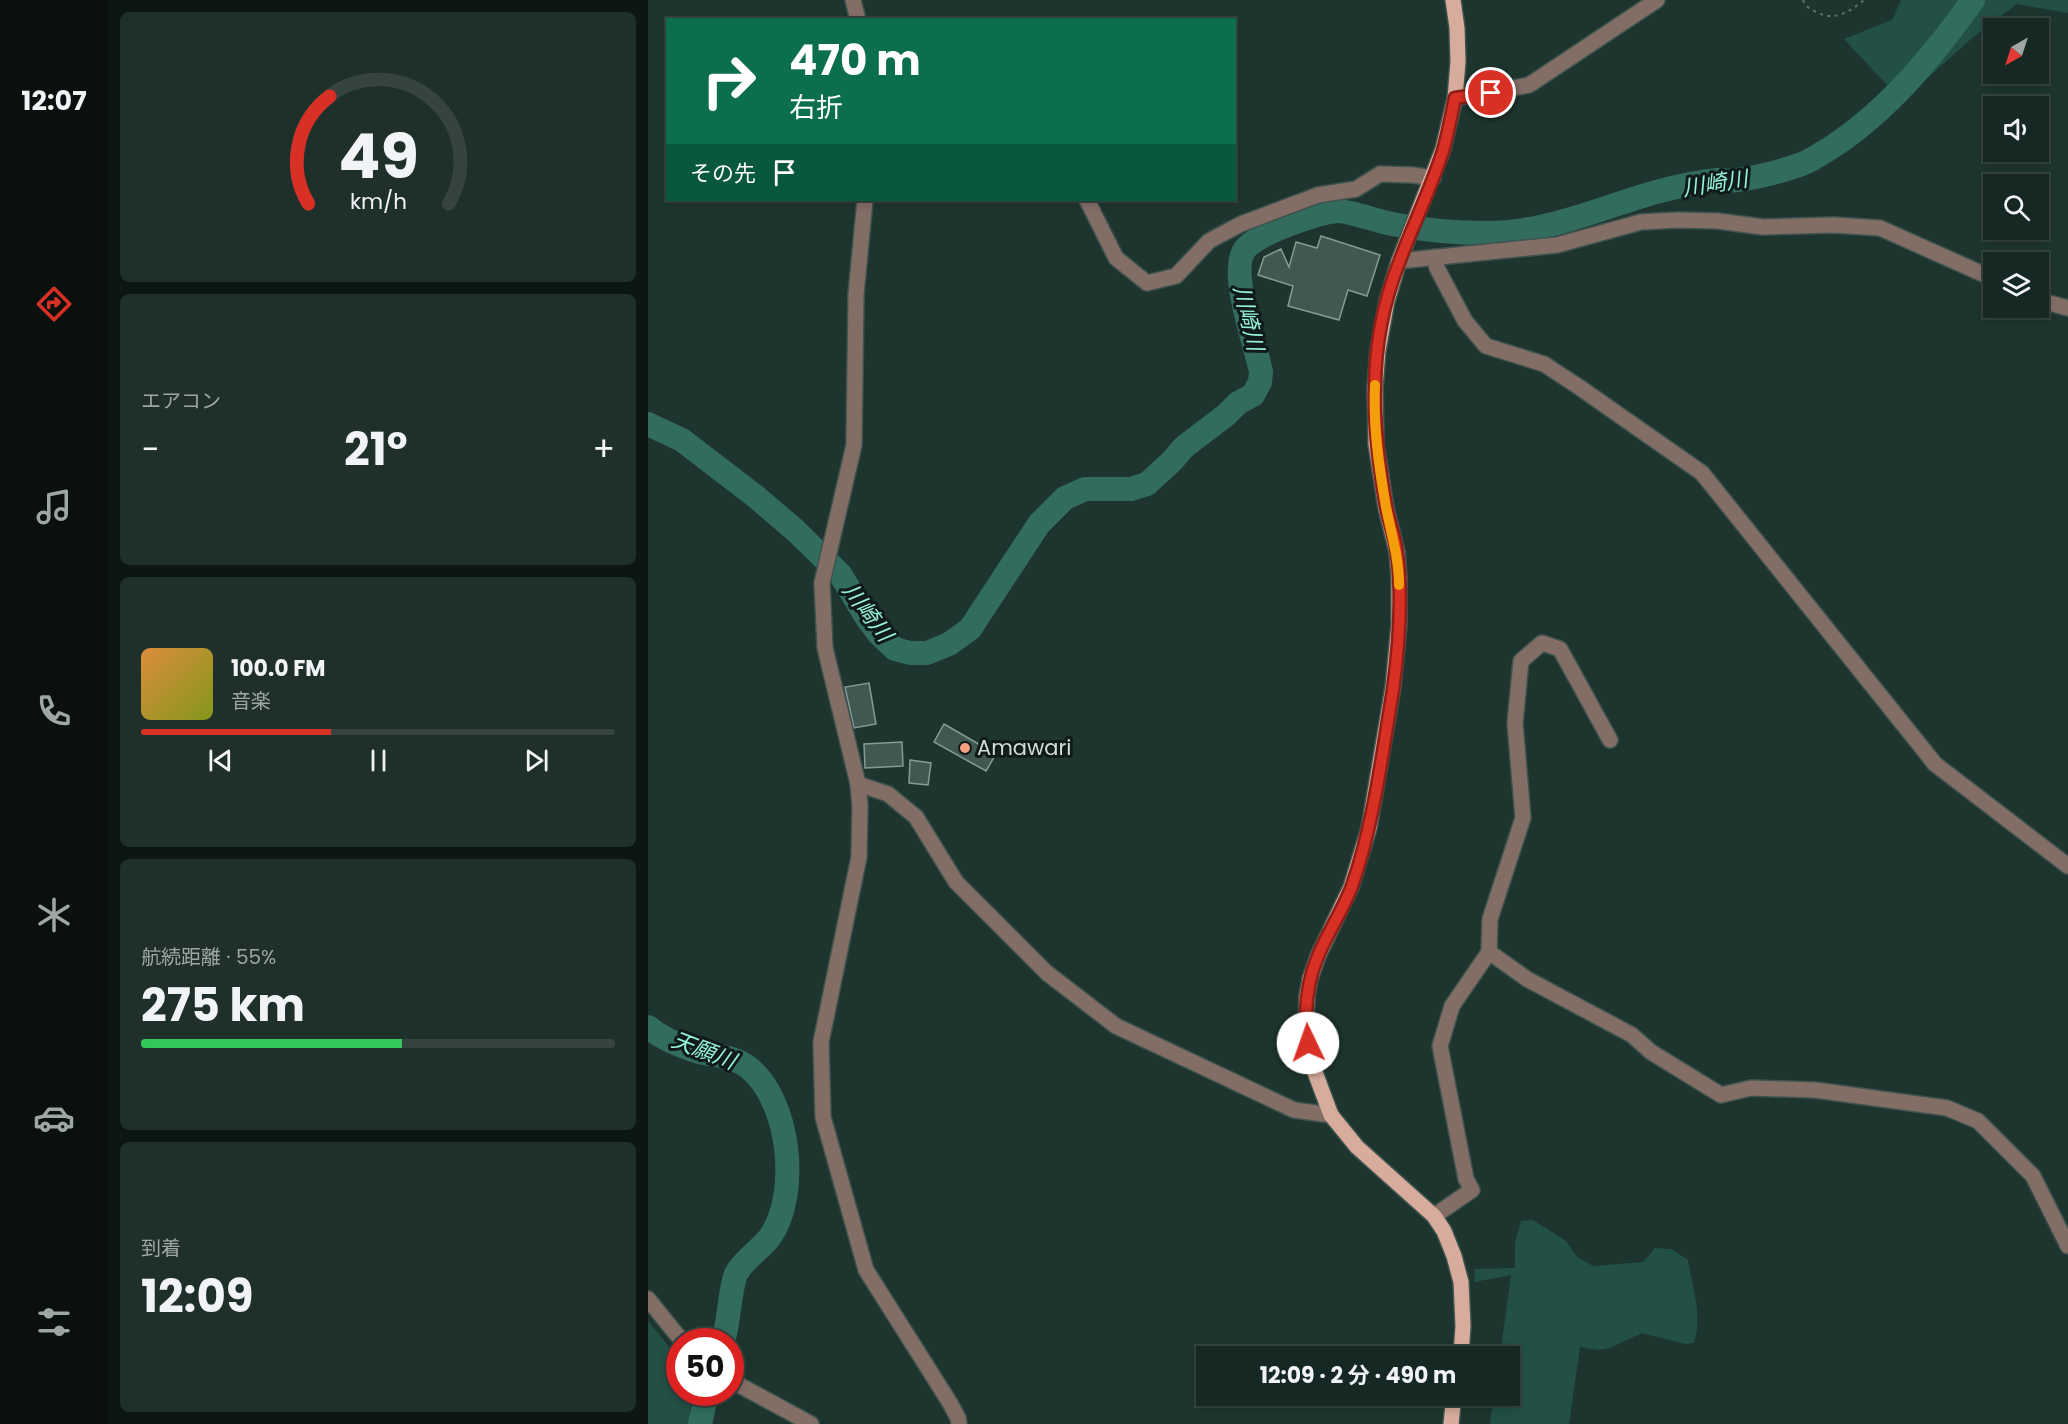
<!DOCTYPE html>
<html lang="ja">
<head>
<meta charset="utf-8">
<style>
  :root { --surface:#162823; --page:#1f302b; --text:#f1f3f6; --muted:#9ea6a6; --line:#354441; --accent:#d93025 }
  body { margin:0; font-family:Poppins,"Noto Sans JP",sans-serif; background:var(--page); color:var(--text); height:100vh; display:flex; flex-direction:column; font-size:22px; white-space:nowrap }
  * { box-sizing:border-box; margin:0 }
  p { font-size:20px; color:var(--muted) }
  .icon { flex:none; width:33px; height:33px; fill:none; stroke:currentColor; stroke-width:2; stroke-linecap:round; stroke-linejoin:round }
  .map { position:relative; flex:1; overflow:hidden }
  .side { display:flex; flex-direction:column; gap:12px; padding:12px; background:#0c1613; width:540px }
  .side>* { flex:none }
  .top-card { position:absolute; left:18px; top:18px; width:570px; height:183px; border-radius:0px; box-shadow:0 3px 9px #0003,0 0 0 2px var(--line); background:#0b6e4f; color:#fff; overflow:hidden }
  .needle { width:39px; rotate:219deg }
  .buttons { position:absolute; left:1335px; top:18px; display:grid; gap:12px }
  .buttons a { display:grid; place-items:center; width:66px; height:66px; border-radius:0px; background:var(--surface); box-shadow:0 3px 9px #0003,0 0 0 2px var(--line); font-size:30px }
  .speed { position:absolute; left:18px; top:1328px; display:flex; gap:12px; font-size:30px; font-weight:700; text-align:center }
  .speed>* { display:grid; place-content:center; width:78px; height:78px; border-radius:50%; background:var(--surface); box-shadow:0 3px 9px #0003,0 0 0 2px var(--line); line-height:1 }
  .speed .limit { border:9px solid #d22; background:#fff; color:#111 }
  .pin { position:absolute; display:grid; place-items:center; width:51px; height:51px; color:#fff; margin:-26px; border:3px solid #fff; border-radius:50%; box-shadow:0 2px 6px #0007 }
  .me { position:absolute; width:66px; margin:-33px; rotate:357deg; stroke-linejoin:round; filter:drop-shadow(0 0 4px #0008) }
  .turn { display:flex; align-items:center; gap:21px; height:126px; padding:0 24px; font-size:27px }
  .turn .icon { width:78px; height:78px; stroke-width:2.5 }
  .turn b { display:block; font-size:42px; line-height:51px }
  .then { display:flex; align-items:center; height:57px; padding:0 24px; background:#0003; gap:12px; font-size:22px }
  .big { font-size:45px; font-weight:700; line-height:1.1 }
  .side .tile { flex:1; display:flex; flex-direction:column; justify-content:center; gap:9px; min-width:0; padding:0 21px; border-radius:9px; background:var(--page) }
  .side .dial { align-items:center; gap:0 }
  .dial svg { height:156px; overflow:visible; fill:none; stroke:var(--line); stroke-width:7; stroke-linecap:round; text-anchor:middle }
  .dial text { fill:var(--text); stroke:none }
  .song { display:flex; align-items:center; gap:18px }
  .cover { width:72px; height:72px; border-radius:9px; background:linear-gradient(135deg,hsl(30 70% 55%),hsl(70 70% 35%)) }
  .played { height:6px; border-radius:3px; background:linear-gradient(90deg,var(--accent) 40%,var(--line) 40%) }
  .keys { display:flex; justify-content:space-around; direction:ltr }
  .heat { display:flex; justify-content:space-between; align-items:center; font-size:33px; direction:ltr }
  .charge { height:9px; border-radius:4px; background:linear-gradient(90deg,#34c759 55%,var(--line) 0) }
  .trip { position:absolute; left:548px; top:1346px; width:324px; height:60px; border-radius:0px; background:var(--surface); box-shadow:0 3px 9px #0003,0 0 0 2px var(--line); font-weight:700; line-height:60px; text-align:center }
  main { display:flex; flex:1; min-height:0 }
  .menu { display:flex; flex-direction:column; width:108px; justify-content:space-around; align-items:center; background:#09100e; color:var(--muted) }
  .menu .icon { width:42px; height:42px }
  .menu .selected { color:var(--accent) }
  .menu b { font-size:27px; color:var(--text) }
  .map>svg:first-child { display:block }
  .green { fill:#225046 }
  .lines { fill:none; stroke-linecap:round; stroke-linejoin:round }
  .river { stroke:#326c5f; stroke-width:24 }
  .building { fill:#405851; stroke:#829c95; stroke-width:1.5 }
  .minor-casing { stroke:#3e534e; stroke-width:18 }
  .major-casing { stroke:#3e534e; stroke-width:18 }
  .path { stroke:#5e726c; stroke-width:2; stroke-dasharray:3 4.5; stroke-linecap:butt }
  .minor { stroke:#836e66; stroke-width:15 }
  .major { stroke:#d7ac9c; stroke-width:15 }
  .route-casing { stroke:#8d1f18; stroke-width:15 }
  .route { stroke:#d93025; stroke-width:10 }
  .slow { stroke:#f59e0b; stroke-width:10 }
  .poi-dot { fill:#f2a080; stroke:#101a18; stroke-width:2 }
  .labels { text-anchor:middle; stroke-width:6; stroke-linejoin:round; paint-order:stroke }
  .poi-label { font-size:21px; fill:#cfddd9; stroke:#101a18; text-anchor:start }
  .water-label { font-size:22px; font-style:italic; fill:#94f1db; stroke:#101a18 }
</style>
</head>
<body>
<main>
<nav class="menu">
<b>12:07</b>
<svg class="icon selected" aria-label="directions" viewBox="0 0 24 24"><path d="M12 3l9 9-9 9-9-9zM9 14v-3h6M13 9l2 2-2 2"/></svg>
<svg class="icon" aria-label="music" viewBox="0 0 24 24"><path d="M9 18V5l10-2v13"/><circle cx="6" cy="18" r="3"/><circle cx="16" cy="16" r="3"/></svg>
<svg class="icon" aria-label="phone" viewBox="0 0 24 24"><path d="M5 4h4l2 5-3 2q2 4 5 5l2-3 5 2v4C11 20 4 13 5 4z"/></svg>
<svg class="icon" aria-label="climate" viewBox="0 0 24 24"><path d="M12 3v18M4 7l16 10M4 17L20 7"/></svg>
<svg class="icon" aria-label="car" viewBox="0 0 24 24"><path d="M5 17H2v-5l4-1 3-4h7l3 4 3 1v5h-3M9 17h6M6 11h13"/><circle cx="7" cy="17" r="2"/><circle cx="17" cy="17" r="2"/></svg>
<svg class="icon" aria-label="filters" viewBox="0 0 24 24"><path d="M4 7h16M4 17h16"/><circle cx="9" cy="7" r="2"/><circle cx="15" cy="17" r="2"/></svg>
</nav>
<section class="side">
<div class="tile dial"><svg viewBox="0 0 100 80">
<path d="M14 69A42 42 0 1 1 86 69"/>
<path d="M14 69A42 42 0 0 1 25 14" stroke="#d93025"/>
<text x="50" y="56" font-size="32" font-weight="700">49</text>
<text x="50" y="72" font-size="11">km/h</text>
</svg></div>
<div class="tile"><p>エアコン</p>
<div class="heat"><a>−</a><b class="big">21°</b><a>+</a></div>
</div>
<div class="tile">
<div class="song"><i class="cover"></i><div><b>100.0 FM</b><p>音楽</p></div></div>
<div class="played"></div>
<div class="keys"><svg class="icon" aria-label="previous" viewBox="0 0 24 24"><path d="M18 5L8 12l10 7zM5 5v14"/></svg><svg class="icon" aria-label="pause" viewBox="0 0 24 24"><path d="M8 5v14M16 5v14"/></svg><svg class="icon" aria-label="next" viewBox="0 0 24 24"><path d="M6 5l10 7-10 7zM19 5v14"/></svg></div>
</div>
<div class="tile"><p>航続距離 · 55%</p><b class="big">275 km</b><div class="charge"></div></div>
<div class="tile"><p>到着</p><b class="big">12:09</b></div>
</section>
<div class="map">
<svg width="1420" height="1424" viewBox="0 0 1420 1424">
  <rect width="100%" height="100%" fill="#1e352f"/>
  <g class="green">
    <polygon points="1253,0 1420,0 1420,13 1369,4 1324,38 1254,101 1196,39 1244,20"/>
    <path d="M885,1220l33,21 11,16 16,9 50,-4 12,-14 16,1 17,11c4,26 15,57 6,83l-9,1 -43,-11 -32,15 -12,2 -18,-3 -11,77h-79l4,-29h15v-39h-9l11,-81 -37,7 1,-13 40,-1v-26l6,-21z"/>
    <polygon points="0,1321 31,1359 32,1392 43,1392 42,1424 0,1424"/>
  </g>
  <g class="lines">
    <g class="river">
      <path d="M0,424l34,16 73,56 41,35 44,43 27,44 12,16 16,15 15,4h17l22,-9 21,-15 69,-105 26,-26 20,-9h46l16,-5 25,-23 12,-14 42,-32 12,-12 15,-8 7,-13 1,-10c-5,-27 -34,-103 -15,-124 14,-15 70,-35 91,-37 9,-1 43,11 55,13 31,6 63,9 95,9 59,0 113,-25 169,-41 19,-5 41,-10 61,-12 6,0 12,1 19,0 18,-2 42,-8 60,-14 12,-3 22,-11 33,-17 59,-38 104,-93 144,-149"/>
      <path d="M0,1027c12,10 30,18 45,23 18,6 40,5 56,18 41,33 51,126 21,169 -10,13 -26,22 -34,37 -6,14 -7,49 -13,67"/>
      <polyline points="52,1424 59,1392"/>
    </g>
  </g>
  <g class="building">
    <polygon points="673,236 732,255 719,296 700,290 691,320 640,306 645,286 610,275 616,257 633,249 641,267 648,242 669,248"/>
    <polygon points="221,683 228,724 206,728 197,687"/>
    <polygon points="296,724 348,754 338,771 286,742"/>
    <polygon points="254,742 255,766 217,768 216,744"/>
    <polygon points="262,760 283,763 280,785 261,783"/>
  </g>
  <g class="lines">
    <defs>
      <g id="minor">
        <polyline points="205,0 210,20"/>
        <polyline points="807,98 881,85 1009,0"/>
        <polyline points="217,200 208,294 206,445 174,583 177,648 210,784 212,806 211,857 173,1042 175,1117 218,1270 302,1403 310,1418 311,1424"/>
        <polyline points="439,200 468,258 499,283 528,276 561,241 593,224 670,195 708,189 732,174 765,175 785,178"/>
        <polyline points="787,257 789,268 817,321 838,346 896,364 931,387 1054,473 1287,764 1420,866"/>
        <polyline points="751,261 909,245 993,222 1030,220 1070,221 1115,227 1186,225 1232,228 1346,279"/>
        <polyline points="1390,300 1420,308"/>
        <polyline points="210,784 240,794 268,817 308,882 399,973 468,1026 646,1110 683,1115"/>
        <polyline points="841,952 879,979 984,1035 1003,1052 1073,1095 1103,1088 1167,1090 1299,1108 1330,1121 1385,1176 1420,1246"/>
        <polyline points="786,1216 824,1190 818,1179 792,1046 804,1006 841,952 842,919 875,818 867,723 873,661 894,643 912,649 962,740"/>
        <polyline points="0,1299 34,1341"/>
        <polyline points="82,1380 163,1424"/>
      </g>
      <g id="major">
        <polyline points="805,0 809,28 810,62 807,98 795,149 751,261 739,301 730,351 727,388 728,444 738,508 749,552 751,578 751,624 745,687 721,828 703,887 670,956 662,979 659,996 658,1026 662,1059 683,1115 709,1147 786,1216 796,1231 806,1256 813,1282 815,1326 813,1356"/>
        <polyline points="803,1424 806,1395"/>
      </g>
    </defs>
    <use href="#minor" class="minor-casing"/>
    <use href="#major" class="major-casing"/>
    <path class="path" d="M1155,0c3,7 7,9 13,12 19,10 33,0 48,-12"/>
    <use href="#minor" class="minor"/>
    <use href="#major" class="major"/>
  </g>
  <g class="lines">
    <defs>
      <path id="route" d="M660,1043c-4,-29 -2,-59 10,-87 10,-24 25,-46 34,-70 22,-63 30,-131 41,-196 6,-44 10,-92 4,-137 -2,-16 -8,-31 -11,-47 -7,-39 -12,-78 -11,-117 0,-43 9,-89 25,-129 14,-37 31,-72 43,-109 5,-17 8,-35 12,-53l36,-5"/>
    </defs>
    <use href="#route" class="route-casing"/>
    <use href="#route" class="route"/>
    <path class="slow" d="M727,385c-2,41 4,82 11,122 5,26 13,51 13,78"/>
  </g>
  <circle class="poi-dot" cx="317" cy="748" r="6"/>
  <g class="labels">
    <g class="poi-label">
      <text x="329" y="755">Amawari</text>
    </g>
    <g class="water-label">
      <text transform="translate(1067 183) rotate(-9)" y="8">川崎川</text>
      <text transform="translate(601 318) rotate(77)" y="8">川崎川</text>
      <text transform="translate(220 612) rotate(53)" y="8">川崎川</text>
      <text transform="translate(56 1050) rotate(21)" y="8">天願川</text>
    </g>
  </g>
</svg>
<div class="buttons">
<a><svg class="needle" viewBox="-14 -14 28 28"><path d="M0-13l5 13h-10z" fill="#e53935"/><path d="M0 13l5-13h-10z" fill="#9ea6a6"/></svg></a>
<a><svg class="icon" aria-label="sound" viewBox="0 0 24 24"><path d="M4 9h4l5-4v14l-5-4H4zM17 9q2 3 0 6"/></svg></a>
<a><svg class="icon" aria-label="search" viewBox="0 0 24 24"><circle cx="10" cy="10" r="6"/><path d="M15 15l6 6"/></svg></a>
<a><svg class="icon" aria-label="layers" viewBox="0 0 24 24"><path d="M12 4l9 5-9 5-9-5zM3 14l9 5 9-5"/></svg></a>
</div>
<div class="speed"><div class="limit">50</div></div>
<div class="pin" style="left:843px;top:93px;background:#d93025"><svg class="icon" aria-label="arrive" viewBox="0 0 24 24"><path d="M6 21V4h12l-3 4 3 4H6"/></svg></div>
<svg class="me" style="left:660px;top:1043px" viewBox="-20 -20 40 40"><circle r="19" fill="#fff"/><path d="M0-13L10 11 0 6-10 11z" fill="#d93025"/></svg>
<div class="trip">12:09 · 2 分 · 490 m</div>
<div class="top-card">
<div class="turn"><svg class="icon" aria-label="right" viewBox="0 0 24 24"><path d="M7 20v-9h11M14 6l5 5-5 5"/></svg><div><b>470 m</b>右折</div></div>
<div class="then">その先<svg class="icon" aria-label="arrive" viewBox="0 0 24 24"><path d="M6 21V4h12l-3 4 3 4H6"/></svg></div>
</div>
</div>
</main>
</body>
</html>
